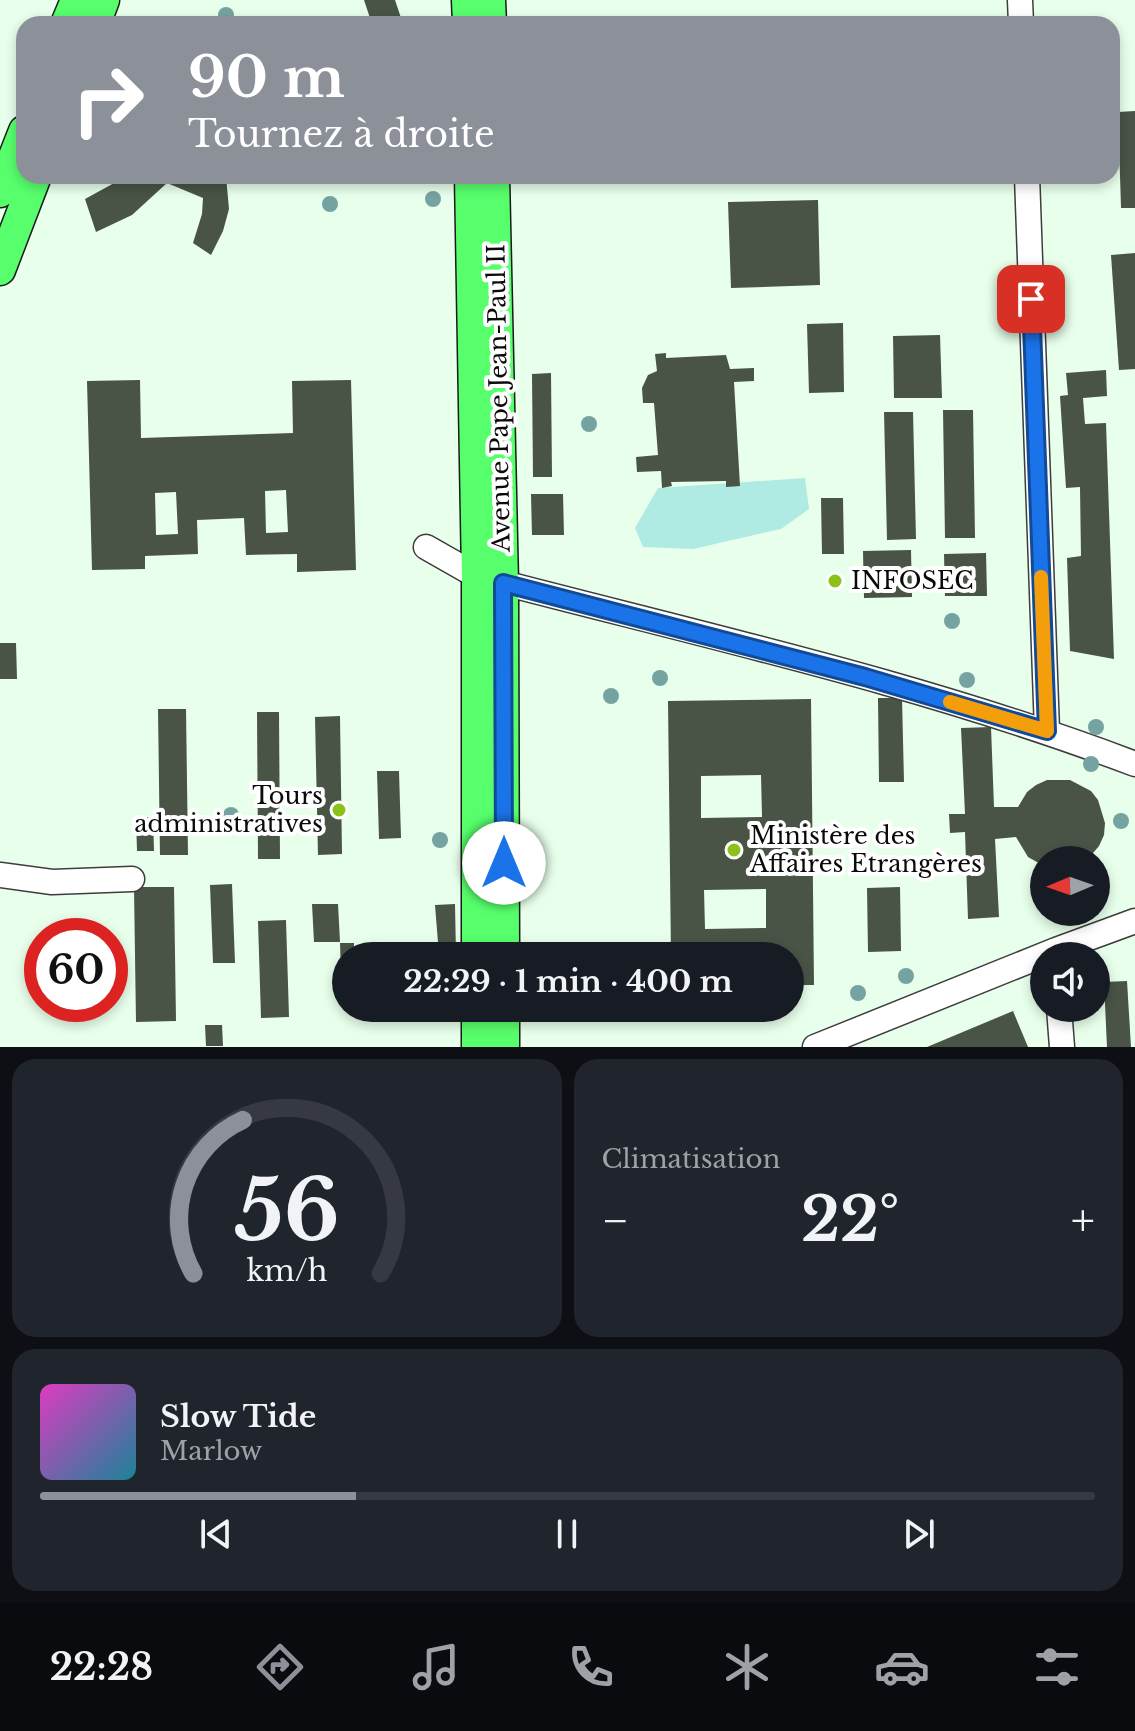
<!DOCTYPE html>
<html lang="fr">
<head>
<meta charset="utf-8">
<style>
  :root { --surface:#171b24; --page:#20242c; --text:#f1f3f6; --muted:#9ea1a6; --line:#363941; --accent:#8c9099 }
  body { margin:0; font-family:"Libre Baskerville",serif; background:var(--page); color:var(--text); height:100vh; display:flex; flex-direction:column; font-size:30px; white-space:nowrap }
  * { box-sizing:border-box; margin:0 }
  p { font-size:26px; color:var(--muted) }
  .icon { flex:none; width:44px; height:44px; fill:none; stroke:currentColor; stroke-width:2; stroke-linecap:round; stroke-linejoin:round }
  .map { position:relative; height:1047px; overflow:hidden }
  .side { display:flex; flex-direction:column; gap:12px; padding:12px; background:#0d0f14; flex:1 }
  .side>* { flex:none }
  .banner { position:absolute; left:16px; top:16px; width:1104px; height:168px; border-radius:24px; box-shadow:0 4px 12px #0003; background:#8c9099; color:#fff; overflow:hidden }
  .needle { width:52px; rotate:268deg }
  .fabs { position:absolute; left:1030px; top:846px; display:grid; gap:16px }
  .fabs a { display:grid; place-items:center; width:80px; height:80px; border-radius:50%; background:var(--surface); box-shadow:0 4px 12px #0003; font-size:40px }
  .speed { position:absolute; left:24px; top:918px; display:flex; gap:16px; font-size:40px; font-weight:700; text-align:center }
  .speed>* { display:grid; place-content:center; width:104px; height:104px; border-radius:50%; background:var(--surface); box-shadow:0 4px 12px #0003; line-height:1 }
  .speed .limit { border:12px solid #d22; background:#fff; color:#111 }
  .pin { position:absolute; display:grid; place-items:center; width:68px; height:68px; color:#fff; margin:-34px; border-radius:16px; box-shadow:0 4px 12px #0006 }
  .me { position:absolute; width:88px; margin:-44px; rotate:0deg; stroke-linejoin:round; filter:drop-shadow(0 0 6px #0008) }
  .turn { display:flex; align-items:center; gap:28px; height:168px; padding:0 40px; font-size:36px }
  .turn .icon { width:104px; height:104px; stroke-width:2.5 }
  .turn b { display:block; font-size:56px; line-height:68px }
  .big { font-size:60px; font-weight:700; line-height:1.1 }
  .side .widget { flex:1; display:flex; flex-direction:column; justify-content:center; gap:12px; min-width:0; padding:0 28px; border-radius:24px; background:var(--page) }
  .side .dial { align-items:center; gap:0 }
  .dial svg { height:208px; overflow:visible; fill:none; stroke:var(--line); stroke-width:7; stroke-linecap:round; text-anchor:middle }
  .dial text { fill:var(--text); stroke:none }
  .song { display:flex; align-items:center; gap:24px }
  .cover { width:96px; height:96px; border-radius:12px; background:linear-gradient(135deg,hsl(310 70% 55%),hsl(190 70% 35%)) }
  .played { height:8px; border-radius:4px; background:linear-gradient(90deg,var(--accent) 30%,var(--line) 30%) }
  .keys { display:flex; justify-content:space-around; direction:ltr }
  .heat { display:flex; justify-content:space-between; align-items:center; font-size:44px; direction:ltr }
  .side .tiles { flex:1; display:grid; gap:12px; grid-template-columns:1fr 1fr }
  .widget:last-child { grid-column:span 2 }
  .trip { position:absolute; left:332px; top:942px; width:472px; height:80px; border-radius:40px; background:var(--surface); box-shadow:0 4px 12px #0003; font-weight:700; line-height:80px; text-align:center }
  .dock { display:flex; height:128px; justify-content:space-around; align-items:center; background:#090b0e; color:var(--muted) }
  .dock .icon { width:56px; height:56px }
  .dock .selected { color:var(--accent) }
  .dock b { font-size:36px; color:var(--text) }
  .map>svg:first-child { display:block }
  .green { fill:#afebe2 }
  .building { fill:#495346; fill-rule:evenodd }
  .lines { fill:none; stroke-linecap:round; stroke-linejoin:round }
  .minor-casing { stroke:#3d3d3d; stroke-width:27 }
  .major-casing { stroke:#1b1b1b; stroke-width:33 }
  .minor { stroke:#fff; stroke-width:24 }
  .major { stroke:#57ff6c; stroke-width:30 }
  .tree { fill:#75a3a1 }
  .route-casing { stroke:#114b97; stroke-width:20 }
  .route { stroke:#1a73e8; stroke-width:14 }
  .slow { stroke:#f59e0b; stroke-width:14 }
  .poi-dot { fill:#8cc11b; stroke:#fff; stroke-width:3 }
  .labels { text-anchor:middle; stroke-width:8; stroke-linejoin:round; paint-order:stroke }
  .street-label { font-size:24px; fill:#0a0a0a; stroke:#fff }
  .poi-label { font-size:24px; fill:#0a0a0a; stroke:#fff; text-anchor:start }
</style>
</head>
<body>
<div class="map">
<svg width="1135" height="1047" viewBox="0 0 1135 1047">
  <rect width="100%" height="100%" fill="#e7ffeb"/>
  <polygon class="green" points="805,478 809,509 781,529 693,549 643,547 635,528 658,488"/>
  <g class="building">
    <polygon points="364,0 395,0 403,24 372,24"/>
    <polygon points="1135,111 1135,208 1121,208 1118,112"/>
    <polygon points="127,176 226,176 229,209 223,231 211,255 193,243 202,214 203,198 167,183 132,215 96,232 85,199"/>
    <rect x="570" y="176" width="33" height="5"/>
    <polygon points="818,200 820,285 731,288 728,202"/>
    <polygon points="1135,253 1135,369 1119,370 1111,255"/>
    <polygon points="843,323 844,392 809,393 807,324"/>
    <polygon points="940,335 942,398 894,398 893,336"/>
    <polygon points="666,353 666,358 726,355 730,369 754,368 754,381 734,382 740,486 726,487 726,481 671,482 672,486 662,488 661,471 637,472 636,457 658,455 654,403 643,403 642,388 648,375 657,371 655,354"/>
    <polygon points="1106,370 1107,396 1083,398 1085,424 1106,423 1114,659 1070,651 1067,558 1081,556 1080,487 1066,488 1060,396 1068,395 1066,373"/>
    <polygon points="551,373 552,477 533,477 532,374"/>
    <path d="M140,380l1,58 152,-5 -1,-52 59,-1 5,190 -59,2v-18l-51,1 -2,-37 -47,2 1,34 -53,2v13l-53,1 -5,-189zM286,490l2,42 -22,1 -1,-42zM176,492l2,42 -22,1 -1,-42z"/>
    <polygon points="943,410 973,410 975,538 945,538"/>
    <polygon points="884,412 913,412 916,539 887,540"/>
    <polygon points="531,494 563,494 564,535 532,535"/>
    <polygon points="821,498 843,498 844,554 822,554"/>
    <polygon points="911,550 912,597 864,598 863,551"/>
    <polygon points="986,553 987,596 945,596 944,554"/>
    <polygon points="0,643 16,643 17,679 0,679"/>
    <polygon points="878,698 902,698 904,782 879,782"/>
    <path d="M811,699l3,286h-24v-29h-119l-3,-255zM761,775l1,42 -61,1v-42zM766,889v39l-61,1 -1,-39z"/>
    <polygon points="158,709 186,709 188,855 160,855"/>
    <polygon points="257,712 279,712 280,859 258,859"/>
    <polygon points="340,716 342,854 318,855 315,717"/>
    <polygon points="991,727 994,807 1018,807 1027,792 1036,785 1047,780 1070,780 1091,791 1098,800 1105,823 1104,835 1099,846 1087,860 1044,860 1044,866 1028,857 1016,837 995,839 999,917 968,919 965,832 950,833 949,814 965,814 961,728"/>
    <polygon points="377,771 399,771 401,838 379,839"/>
    <polygon points="153,817 154,851 137,851 136,818"/>
    <polygon points="232,884 235,963 213,963 210,885"/>
    <polygon points="134,887 174,887 176,1021 136,1022"/>
    <polygon points="900,887 901,951 868,952 867,888"/>
    <polygon points="312,904 338,904 340,942 314,942"/>
    <polygon points="455,904 456,955 439,955 435,905"/>
    <polygon points="286,920 289,1017 261,1018 258,921"/>
    <polygon points="340,943 354,943 354,956 346,956 346,974 341,974"/>
    <polygon points="1127,981 1131,1047 1107,1047 1104,982"/>
    <polygon points="1013,1011 1028,1047 927,1047"/>
    <polygon points="205,1025 222,1025 223,1046 206,1046"/>
  </g>
  <g class="lines">
    <defs>
      <g id="minor">
        <polyline points="1020,0 1021,24"/>
        <polyline points="1027,176 1047,731"/>
        <path d="M426,547l51,29c220,58 445,107 658,188"/>
        <polyline points="0,875 52,882 132,879"/>
        <polyline points="1059,1008 1062,1047"/>
        <polyline points="815,1047 1056,950 1135,921"/>
      </g>
      <g id="major">
        <polyline points="467,0 468,24"/>
        <polyline points="490,0 491,24"/>
        <polyline points="66,24 76,0"/>
        <polyline points="95,24 104,0"/>
        <polyline points="470,176 477,576 477,956"/>
        <polyline points="494,176 503,583 504,956"/>
        <polyline points="0,192 24,131"/>
        <polyline points="0,270 36,176"/>
        <polyline points="477,1008 477,1047"/>
        <polyline points="504,1008 504,1047"/>
      </g>
    </defs>
    <use href="#minor" class="minor-casing"/>
    <use href="#major" class="major-casing"/>
    <use href="#minor" class="minor"/>
    <use href="#major" class="major"/>
  </g>
  <g class="tree">
    <circle cx="226" cy="15" r="8"/>
    <circle cx="433" cy="199" r="8"/>
    <circle cx="330" cy="204" r="8"/>
    <circle cx="589" cy="424" r="8"/>
    <circle cx="952" cy="621" r="8"/>
    <circle cx="660" cy="678" r="8"/>
    <circle cx="967" cy="680" r="8"/>
    <circle cx="611" cy="696" r="8"/>
    <circle cx="1096" cy="727" r="8"/>
    <circle cx="1091" cy="764" r="8"/>
    <circle cx="231" cy="815" r="8"/>
    <circle cx="1121" cy="821" r="8"/>
    <circle cx="440" cy="840" r="8"/>
    <circle cx="906" cy="976" r="8"/>
    <circle cx="858" cy="993" r="8"/>
  </g>
  <g class="lines">
    <defs>
      <polyline id="route" points="504,863 503,583 865,677 1047,731 1031,299"/>
    </defs>
    <use href="#route" class="route-casing"/>
    <use href="#route" class="route"/>
    <polyline class="slow" points="950,702 1047,731 1041,577"/>
  </g>
  <g class="poi-dot">
    <circle cx="835" cy="581" r="8"/>
    <circle cx="339" cy="810" r="8"/>
    <circle cx="734" cy="850" r="8"/>
  </g>
  <g class="labels">
    <g class="street-label">
      <text transform="translate(499 398) rotate(-91)" y="8">Avenue Pape Jean-Paul II</text>
    </g>
    <g class="poi-label">
      <text x="851" y="589">INFOSEC</text>
      <text x="323" y="804" text-anchor="end">Tours<tspan x="323" dy="28">administratives</tspan></text>
      <text x="750" y="844">Ministère des<tspan x="750" dy="28">Affaires Etrangères</tspan></text>
    </g>
  </g>
</svg>
<div class="fabs">
<a><svg class="needle" viewBox="-14 -14 28 28"><path d="M0-13l5 13h-10z" fill="#e53935"/><path d="M0 13l5-13h-10z" fill="#9ea1a6"/></svg></a>
<a><svg class="icon" aria-label="sound" viewBox="0 0 24 24"><path d="M4 9h4l5-4v14l-5-4H4zM17 9q2 3 0 6"/></svg></a>
</div>
<div class="speed"><div class="limit">60</div></div>
<div class="pin" style="left:1031px;top:299px;background:#d93025"><svg class="icon" aria-label="arrive" viewBox="0 0 24 24"><path d="M6 21V4h12l-3 4 3 4H6"/></svg></div>
<svg class="me" style="left:504px;top:863px" viewBox="-20 -20 40 40"><circle r="19" fill="#fff"/><path d="M0-13L10 11 0 6-10 11z" fill="#1a73e8"/></svg>
<div class="trip">22:29 · 1 min · 400 m</div>
<div class="banner">
<div class="turn"><svg class="icon" aria-label="right" viewBox="0 0 24 24"><path d="M7 20v-9h11M14 6l5 5-5 5"/></svg><div><b>90 m</b>Tournez à droite</div></div>
</div>
</div>
<section class="side">
<div class="tiles">
<div class="widget dial"><svg viewBox="0 0 100 80">
<path d="M14 69A42 42 0 1 1 86 69"/>
<path d="M14 69A42 42 0 0 1 33 10" stroke="#8c9099"/>
<text x="50" y="56" font-size="32" font-weight="700">56</text>
<text x="50" y="72" font-size="11">km/h</text>
</svg></div>
<div class="widget"><p>Climatisation</p>
<div class="heat"><a>−</a><b class="big">22°</b><a>+</a></div>
</div>
<div class="widget">
<div class="song"><i class="cover"></i><div><b>Slow Tide</b><p>Marlow</p></div></div>
<div class="played"></div>
<div class="keys"><svg class="icon" aria-label="previous" viewBox="0 0 24 24"><path d="M18 5L8 12l10 7zM5 5v14"/></svg><svg class="icon" aria-label="pause" viewBox="0 0 24 24"><path d="M8 5v14M16 5v14"/></svg><svg class="icon" aria-label="next" viewBox="0 0 24 24"><path d="M6 5l10 7-10 7zM19 5v14"/></svg></div>
</div>
</div>
</section>
<nav class="dock">
<b>22:28</b>
<svg class="icon selected" aria-label="directions" viewBox="0 0 24 24"><path d="M12 3l9 9-9 9-9-9zM9 14v-3h6M13 9l2 2-2 2"/></svg>
<svg class="icon" aria-label="music" viewBox="0 0 24 24"><path d="M9 18V5l10-2v13"/><circle cx="6" cy="18" r="3"/><circle cx="16" cy="16" r="3"/></svg>
<svg class="icon" aria-label="phone" viewBox="0 0 24 24"><path d="M5 4h4l2 5-3 2q2 4 5 5l2-3 5 2v4C11 20 4 13 5 4z"/></svg>
<svg class="icon" aria-label="climate" viewBox="0 0 24 24"><path d="M12 3v18M4 7l16 10M4 17L20 7"/></svg>
<svg class="icon" aria-label="car" viewBox="0 0 24 24"><path d="M5 17H2v-5l4-1 3-4h7l3 4 3 1v5h-3M9 17h6M6 11h13"/><circle cx="7" cy="17" r="2"/><circle cx="17" cy="17" r="2"/></svg>
<svg class="icon" aria-label="filters" viewBox="0 0 24 24"><path d="M4 7h16M4 17h16"/><circle cx="9" cy="7" r="2"/><circle cx="15" cy="17" r="2"/></svg>
</nav>
</body>
</html>
